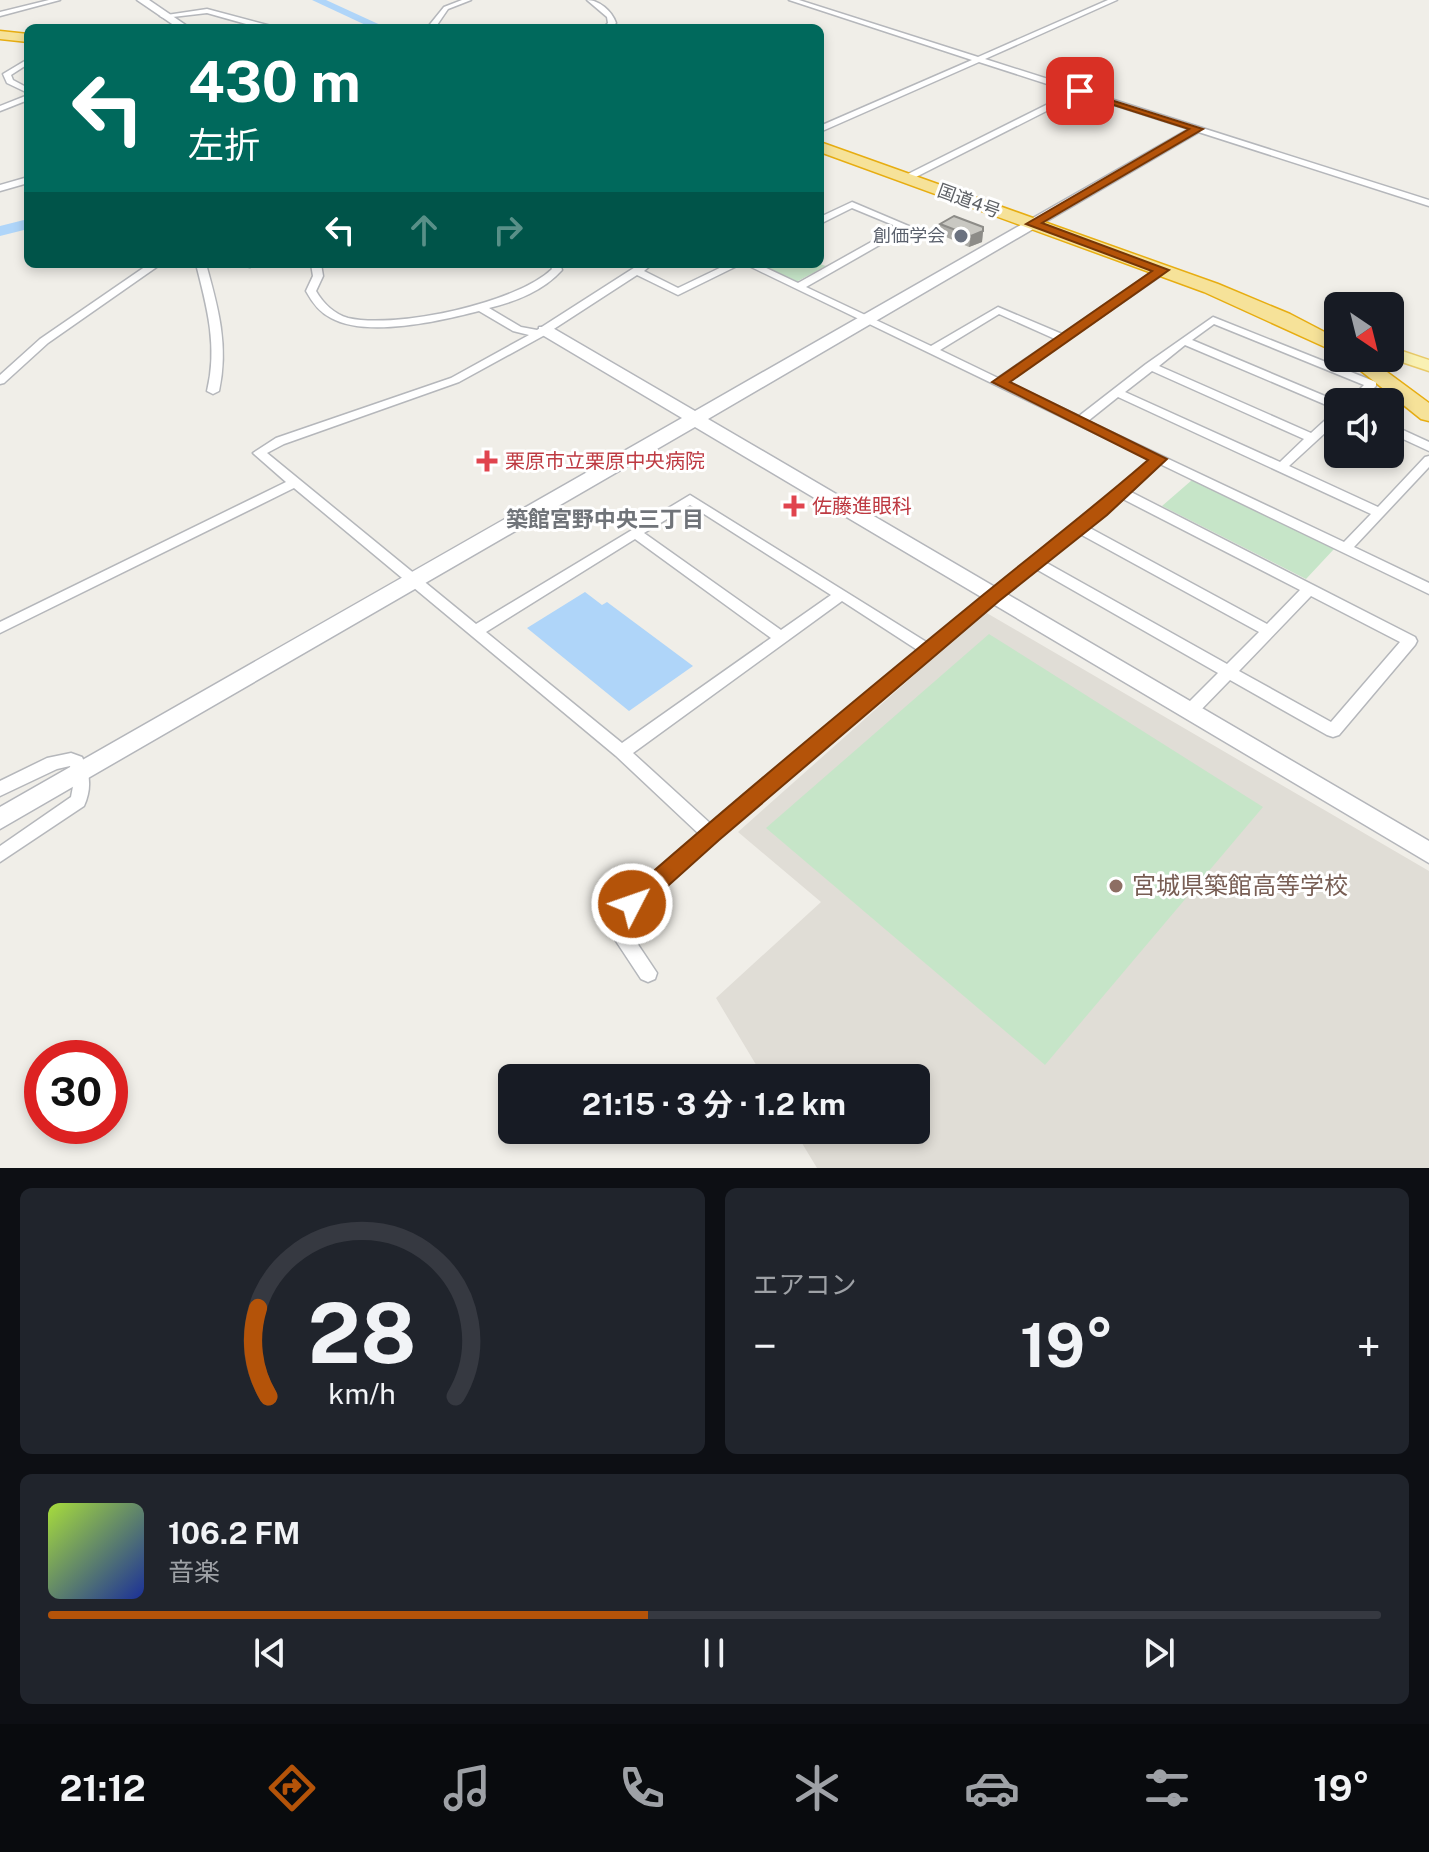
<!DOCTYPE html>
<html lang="ja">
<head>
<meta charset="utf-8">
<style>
  :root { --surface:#171b24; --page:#20242c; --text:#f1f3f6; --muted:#9ea1a6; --line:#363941; --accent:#b45309 }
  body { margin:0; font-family:"Public Sans","Noto Sans JP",sans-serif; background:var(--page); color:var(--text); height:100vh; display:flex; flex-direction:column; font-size:30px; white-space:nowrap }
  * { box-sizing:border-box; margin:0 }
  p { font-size:26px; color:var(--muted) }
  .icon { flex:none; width:44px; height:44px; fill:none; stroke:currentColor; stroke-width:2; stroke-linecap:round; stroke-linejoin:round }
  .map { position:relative; height:1168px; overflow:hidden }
  .panel { display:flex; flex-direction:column; gap:20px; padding:20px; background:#0d0f14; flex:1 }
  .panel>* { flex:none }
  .guide { position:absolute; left:24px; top:24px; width:800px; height:244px; border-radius:12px; box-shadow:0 4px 12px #0003; background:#00695c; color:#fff; overflow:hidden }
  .needle { width:52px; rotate:145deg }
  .fabs { position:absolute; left:1324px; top:292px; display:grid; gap:16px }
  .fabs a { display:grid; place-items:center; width:80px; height:80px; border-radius:12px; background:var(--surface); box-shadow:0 4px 12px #0003; font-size:40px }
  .speed { position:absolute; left:24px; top:1040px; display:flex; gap:16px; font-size:40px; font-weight:700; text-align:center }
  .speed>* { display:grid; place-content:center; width:104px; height:104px; border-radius:50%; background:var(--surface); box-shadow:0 4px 12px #0003; line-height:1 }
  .speed .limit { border:12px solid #d22; background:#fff; color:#111 }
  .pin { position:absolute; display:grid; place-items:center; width:68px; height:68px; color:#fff; margin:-34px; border-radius:16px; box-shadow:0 4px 12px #0006 }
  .me { position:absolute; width:88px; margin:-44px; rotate:49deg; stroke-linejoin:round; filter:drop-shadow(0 0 6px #0008) }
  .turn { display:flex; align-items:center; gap:28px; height:168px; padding:0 32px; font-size:36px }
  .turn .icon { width:104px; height:104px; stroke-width:2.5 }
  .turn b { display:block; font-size:56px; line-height:68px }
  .lanes { display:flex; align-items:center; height:76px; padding:0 32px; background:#0003; justify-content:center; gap:40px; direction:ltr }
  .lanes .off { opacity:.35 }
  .big { font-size:60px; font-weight:700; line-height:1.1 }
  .panel .card { flex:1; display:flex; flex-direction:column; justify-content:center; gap:12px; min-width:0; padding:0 28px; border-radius:12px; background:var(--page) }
  .panel .dial { align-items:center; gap:0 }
  .dial svg { height:208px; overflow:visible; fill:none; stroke:var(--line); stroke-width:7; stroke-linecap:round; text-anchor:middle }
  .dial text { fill:var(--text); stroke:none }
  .song { display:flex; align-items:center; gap:24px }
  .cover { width:96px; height:96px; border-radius:12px; background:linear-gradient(135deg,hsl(80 70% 55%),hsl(230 70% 35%)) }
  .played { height:8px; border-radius:4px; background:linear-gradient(90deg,var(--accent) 45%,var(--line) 45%) }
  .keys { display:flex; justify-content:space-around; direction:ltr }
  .heat { display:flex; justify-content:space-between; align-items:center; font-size:44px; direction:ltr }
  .panel .tiles { flex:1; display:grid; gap:20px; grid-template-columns:1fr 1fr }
  .card:last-child { grid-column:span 2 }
  .trip { position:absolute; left:498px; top:1064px; width:432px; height:80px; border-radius:12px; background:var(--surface); box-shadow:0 4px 12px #0003; font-weight:700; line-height:80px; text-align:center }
  .tabs { display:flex; height:128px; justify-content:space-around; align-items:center; background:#090b0e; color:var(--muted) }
  .tabs .icon { width:56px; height:56px }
  .tabs .active { color:var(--accent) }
  .tabs b { font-size:36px; color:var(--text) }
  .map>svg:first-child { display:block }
  .education { fill:#e0ddd6 }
  .green { fill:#c6e5c8 }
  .water { fill:#afd5f9 }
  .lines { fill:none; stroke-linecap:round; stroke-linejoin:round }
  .river { fill:#afd5f9; fill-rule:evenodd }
  .street-casing { stroke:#b5b7bb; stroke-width:3 }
  .secondary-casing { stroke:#b4b6bb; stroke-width:3 }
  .primary-casing { stroke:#e8ca69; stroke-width:3 }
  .highway-casing { stroke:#e7ad11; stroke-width:3 }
  .street { fill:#fff; fill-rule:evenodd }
  .secondary { fill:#fff; fill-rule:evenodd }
  .primary { fill:#f9f1b3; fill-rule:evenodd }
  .highway { fill:#f6e299; fill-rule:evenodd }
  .wall { fill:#adaca7 }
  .shaded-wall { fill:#8d8c88 }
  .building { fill:#c9c8c2; stroke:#8d8c88; stroke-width:2 }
  .route { fill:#b45309; stroke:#753606; stroke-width:2 }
  .worship-dot { fill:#6b7280; stroke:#fff; stroke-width:3 }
  .health-dot { fill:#e0444e; stroke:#fff; stroke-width:3 }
  .education-dot { fill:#8d6e63; stroke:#fff; stroke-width:3 }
  .labels { text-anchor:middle; stroke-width:6; stroke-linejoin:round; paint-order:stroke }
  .far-street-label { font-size:18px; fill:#5f6267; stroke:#fff }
  .far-worship-label { font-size:18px; fill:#5b616d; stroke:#fff; text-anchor:end }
  .health-label { font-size:20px; fill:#be3a42; stroke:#fff; text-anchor:start }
  .neighbourhood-label { font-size:22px; font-weight:bold; fill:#707479; stroke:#fff }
  .near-education-label { font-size:24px; fill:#785e54; stroke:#fff; text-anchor:start }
</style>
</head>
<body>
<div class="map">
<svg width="1429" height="1168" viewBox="0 0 1429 1168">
  <rect width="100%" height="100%" fill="#f0eee8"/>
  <polygon class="education" points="985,612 1429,871 1429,1168 817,1168 794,1130 916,1130 916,1078 764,1078 716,998 821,902 738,832"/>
  <g class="green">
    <polygon points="758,264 820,264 826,266 796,282"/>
    <polygon points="1192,480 1335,548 1306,579 1162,506"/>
    <polygon points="989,634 1263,807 1045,1065 766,828"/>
  </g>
  <polygon class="water" points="585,592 602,605 607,602 693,666 629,711 527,628"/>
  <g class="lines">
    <g class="river">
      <polygon points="312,0 326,0 387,28 372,28"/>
      <polygon points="28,219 28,229 0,236 0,226"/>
    </g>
    <defs>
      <g id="street">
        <polygon points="49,0 60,0 0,16 0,12"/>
        <polygon points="462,0 471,0 448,9 435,28 427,28 444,7"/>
        <path d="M587,0c12,0 25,11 29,23l-5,5h-8l5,-5 -1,-6z"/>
        <polygon points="789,0 799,0 978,57 1108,0 1117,0 985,59 1429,200 1429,206 1080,94 910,180 904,180 904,176 1072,92 979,62 820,132 820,126 972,60"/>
        <polygon points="207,9 271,26 272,28 260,28 207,13 164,18 160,16"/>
        <polygon points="28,59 28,64 11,75 13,80 28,88 28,93 7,83 3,74"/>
        <polygon points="28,95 28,100 0,111 0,106"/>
        <polygon points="28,177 28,183 0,191 0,185"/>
        <path d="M852,202l59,25 -105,60 125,59 67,-39 64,27 96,-66h8v4l-159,110 72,34 67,-52 67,-47 163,65v4l-16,16h-13l17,-17 -150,-61 -22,16 147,62 -1,8 -153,-65 -26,21 152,67 23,-21 4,-1v10l-49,45 89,41 47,-50 4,-1v11l-75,80 75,36v11l-269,-130 -29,28 284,145 2,4 -2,4 -76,90 -6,2 -6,-2 -97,-55 -35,36h-12l-2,-4 2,-4 35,-35 -182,-104 -319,270 -79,70 -9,22 28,42 -2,6 -7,3 -7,-3 -31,-47 16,-34 73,-64 -83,-78 -322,-268 -294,145v-11l286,-140 -33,-29 23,-15 175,-60 78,-43 -16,-4 -34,-20c-39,10 -112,27 -148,7 -12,-6 -19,-16 -25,-27l7,-15 -2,-12h10l2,12 -7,15c7,12 18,23 32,27 48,11 169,-15 204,-49l-2,-5h10l2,6c-19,21 -45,31 -73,38l32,19 16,3 103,-66h12l-8,7 34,17 50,-24h13l-63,31 -41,-20 -94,61 -84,46 -175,62 -17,9 209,171 214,-129 238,148 189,-153 34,-30 -406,-196h13l40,19 100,-56 -46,-19 -32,16v-7zM999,314l56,25 -57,39 -58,-28zM1152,371l152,68 -24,23 -155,-70zM1118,397l253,117 -27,28 -256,-121zM1123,499l177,91 -33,34 -179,-97zM690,505l141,90 -50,35 -137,-97zM1080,534l179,98 -32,32 -182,-102zM635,539l136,99 -149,105 -136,-111zM1311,596l89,46 -69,80 -92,-51zM842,601l77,50 -208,173 -78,-71z"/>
        <polygon points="149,264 161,264 48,343 4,383 0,384 0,375 40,339"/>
        <path d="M196,264h10c12,43 23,82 13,127l-6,3 -6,-3c11,-44 0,-84 -11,-127z"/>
        <polygon points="238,264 255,264 250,267"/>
        <polygon points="1390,424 1429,442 1429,451 1390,433"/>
        <path d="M71,753l11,4c8,17 10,31 2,49l-84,56v-16l71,-49 3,-16 -4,-15 -13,3 -57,27v-15l47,-23z"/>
      </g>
      <g id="secondary">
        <polygon points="137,0 149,0 190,28 178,28"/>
        <polygon points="1194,126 1204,129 708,419 1429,841 1429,863 695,427 0,829 0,807 682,418 539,333 539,327 551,327 695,411"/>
      </g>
      <polygon id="primary" points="1390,347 1429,360 1429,371 1390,358"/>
      <g id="highway">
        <polygon points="0,31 28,34 28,42 0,39"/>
        <polygon points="820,142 1218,284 1290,314 1338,339 1338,353 1204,292 820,152"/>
        <polygon points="1345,358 1368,358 1429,403 1429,421 1421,419"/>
      </g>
    </defs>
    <use href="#street" class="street-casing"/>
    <use href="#secondary" class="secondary-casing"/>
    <use href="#primary" class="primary-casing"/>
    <use href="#highway" class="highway-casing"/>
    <use href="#street" class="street"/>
    <use href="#secondary" class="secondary"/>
    <use href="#primary" class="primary"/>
    <use href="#highway" class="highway"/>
  </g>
  <polygon class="wall" points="940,224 983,231 982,242 969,247 939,234"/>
  <polygon class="shaded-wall" points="983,231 982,242 969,247 971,236"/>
  <polygon class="building" points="954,216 983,227 983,231 971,236 940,224"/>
  <path class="route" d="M1076,89l127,40 -161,94 127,47 -159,112 157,77 -60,56 -108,86 -280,239 -79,71 -8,3 -8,-3 -4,-7 4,-7c117,-103 238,-203 359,-302 55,-45 111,-88 165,-135l-156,-78 160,-111 -126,-47 163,-95 -113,-36z"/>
  <circle class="worship-dot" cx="961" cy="236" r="8"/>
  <g class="health-dot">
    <path d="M483 449h8v8h8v8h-8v8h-8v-8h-8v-8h8z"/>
    <path d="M790 494h8v8h8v8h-8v8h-8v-8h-8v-8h8z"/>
  </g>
  <circle class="education-dot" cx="1116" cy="886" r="8"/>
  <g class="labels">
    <g class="far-street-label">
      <text transform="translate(969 201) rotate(20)" y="6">国道4号</text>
    </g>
    <g class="far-worship-label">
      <text x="945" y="242">創価学会</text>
    </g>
    <g class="health-label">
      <text x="505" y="468">栗原市立栗原中央病院</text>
      <text x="812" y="513">佐藤進眼科</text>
    </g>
    <g class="neighbourhood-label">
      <text x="605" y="527">築館宮野中央三丁目</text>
    </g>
    <g class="near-education-label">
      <text x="1132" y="894">宮城県築館高等学校</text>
    </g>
  </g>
</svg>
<div class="fabs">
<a><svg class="needle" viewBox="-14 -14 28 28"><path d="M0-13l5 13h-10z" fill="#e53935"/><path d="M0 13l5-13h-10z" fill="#9ea1a6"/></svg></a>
<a><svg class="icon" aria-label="sound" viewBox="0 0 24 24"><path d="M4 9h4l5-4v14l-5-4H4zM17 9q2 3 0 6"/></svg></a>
</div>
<div class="speed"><div class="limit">30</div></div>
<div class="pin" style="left:1080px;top:91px;background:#d93025"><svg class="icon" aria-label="arrive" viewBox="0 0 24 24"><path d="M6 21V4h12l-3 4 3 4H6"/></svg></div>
<svg class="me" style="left:632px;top:904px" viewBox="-20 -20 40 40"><circle r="17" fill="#b45309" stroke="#fff" stroke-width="3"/><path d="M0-11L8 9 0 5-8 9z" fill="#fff"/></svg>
<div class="trip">21:15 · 3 分 · 1.2 km</div>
<div class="guide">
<div class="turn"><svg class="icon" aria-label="left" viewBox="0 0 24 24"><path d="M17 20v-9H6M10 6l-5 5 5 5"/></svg><div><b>430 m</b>左折</div></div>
<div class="lanes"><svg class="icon" aria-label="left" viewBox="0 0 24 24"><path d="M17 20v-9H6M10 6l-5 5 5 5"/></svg><svg class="icon off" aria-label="ahead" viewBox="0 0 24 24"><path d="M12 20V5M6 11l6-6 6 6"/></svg><svg class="icon off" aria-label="right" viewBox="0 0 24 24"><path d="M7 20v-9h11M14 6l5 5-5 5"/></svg></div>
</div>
</div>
<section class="panel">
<div class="tiles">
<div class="card dial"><svg viewBox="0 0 100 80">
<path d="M14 69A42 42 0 1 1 86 69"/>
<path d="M14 69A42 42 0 0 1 10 35" stroke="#b45309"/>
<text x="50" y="56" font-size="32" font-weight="700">28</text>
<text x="50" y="72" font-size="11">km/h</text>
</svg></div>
<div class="card"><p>エアコン</p>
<div class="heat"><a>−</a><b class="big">19°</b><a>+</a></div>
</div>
<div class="card">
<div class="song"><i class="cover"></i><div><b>106.2 FM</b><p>音楽</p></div></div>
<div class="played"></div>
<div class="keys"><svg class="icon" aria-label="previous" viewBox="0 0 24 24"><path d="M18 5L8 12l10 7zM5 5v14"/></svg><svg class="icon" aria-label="pause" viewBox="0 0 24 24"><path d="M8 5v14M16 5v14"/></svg><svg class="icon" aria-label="next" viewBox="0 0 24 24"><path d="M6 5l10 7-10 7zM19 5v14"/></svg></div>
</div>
</div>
</section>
<nav class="tabs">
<b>21:12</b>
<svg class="icon active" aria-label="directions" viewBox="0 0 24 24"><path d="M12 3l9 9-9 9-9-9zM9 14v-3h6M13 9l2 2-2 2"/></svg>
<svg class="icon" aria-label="music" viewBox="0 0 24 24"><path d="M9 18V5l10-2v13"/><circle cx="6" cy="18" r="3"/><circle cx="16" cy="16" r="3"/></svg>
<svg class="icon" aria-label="phone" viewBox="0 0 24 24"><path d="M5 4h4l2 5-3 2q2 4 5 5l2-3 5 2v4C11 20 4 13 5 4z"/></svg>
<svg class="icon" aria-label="climate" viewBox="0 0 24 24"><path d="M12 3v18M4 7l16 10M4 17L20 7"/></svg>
<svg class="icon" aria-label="car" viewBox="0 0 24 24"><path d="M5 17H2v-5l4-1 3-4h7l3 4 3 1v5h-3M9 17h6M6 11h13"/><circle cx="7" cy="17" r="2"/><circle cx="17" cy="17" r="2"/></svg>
<svg class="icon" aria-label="filters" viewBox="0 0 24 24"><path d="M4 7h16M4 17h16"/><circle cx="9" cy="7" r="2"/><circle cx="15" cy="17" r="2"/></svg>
<b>19°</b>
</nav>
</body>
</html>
